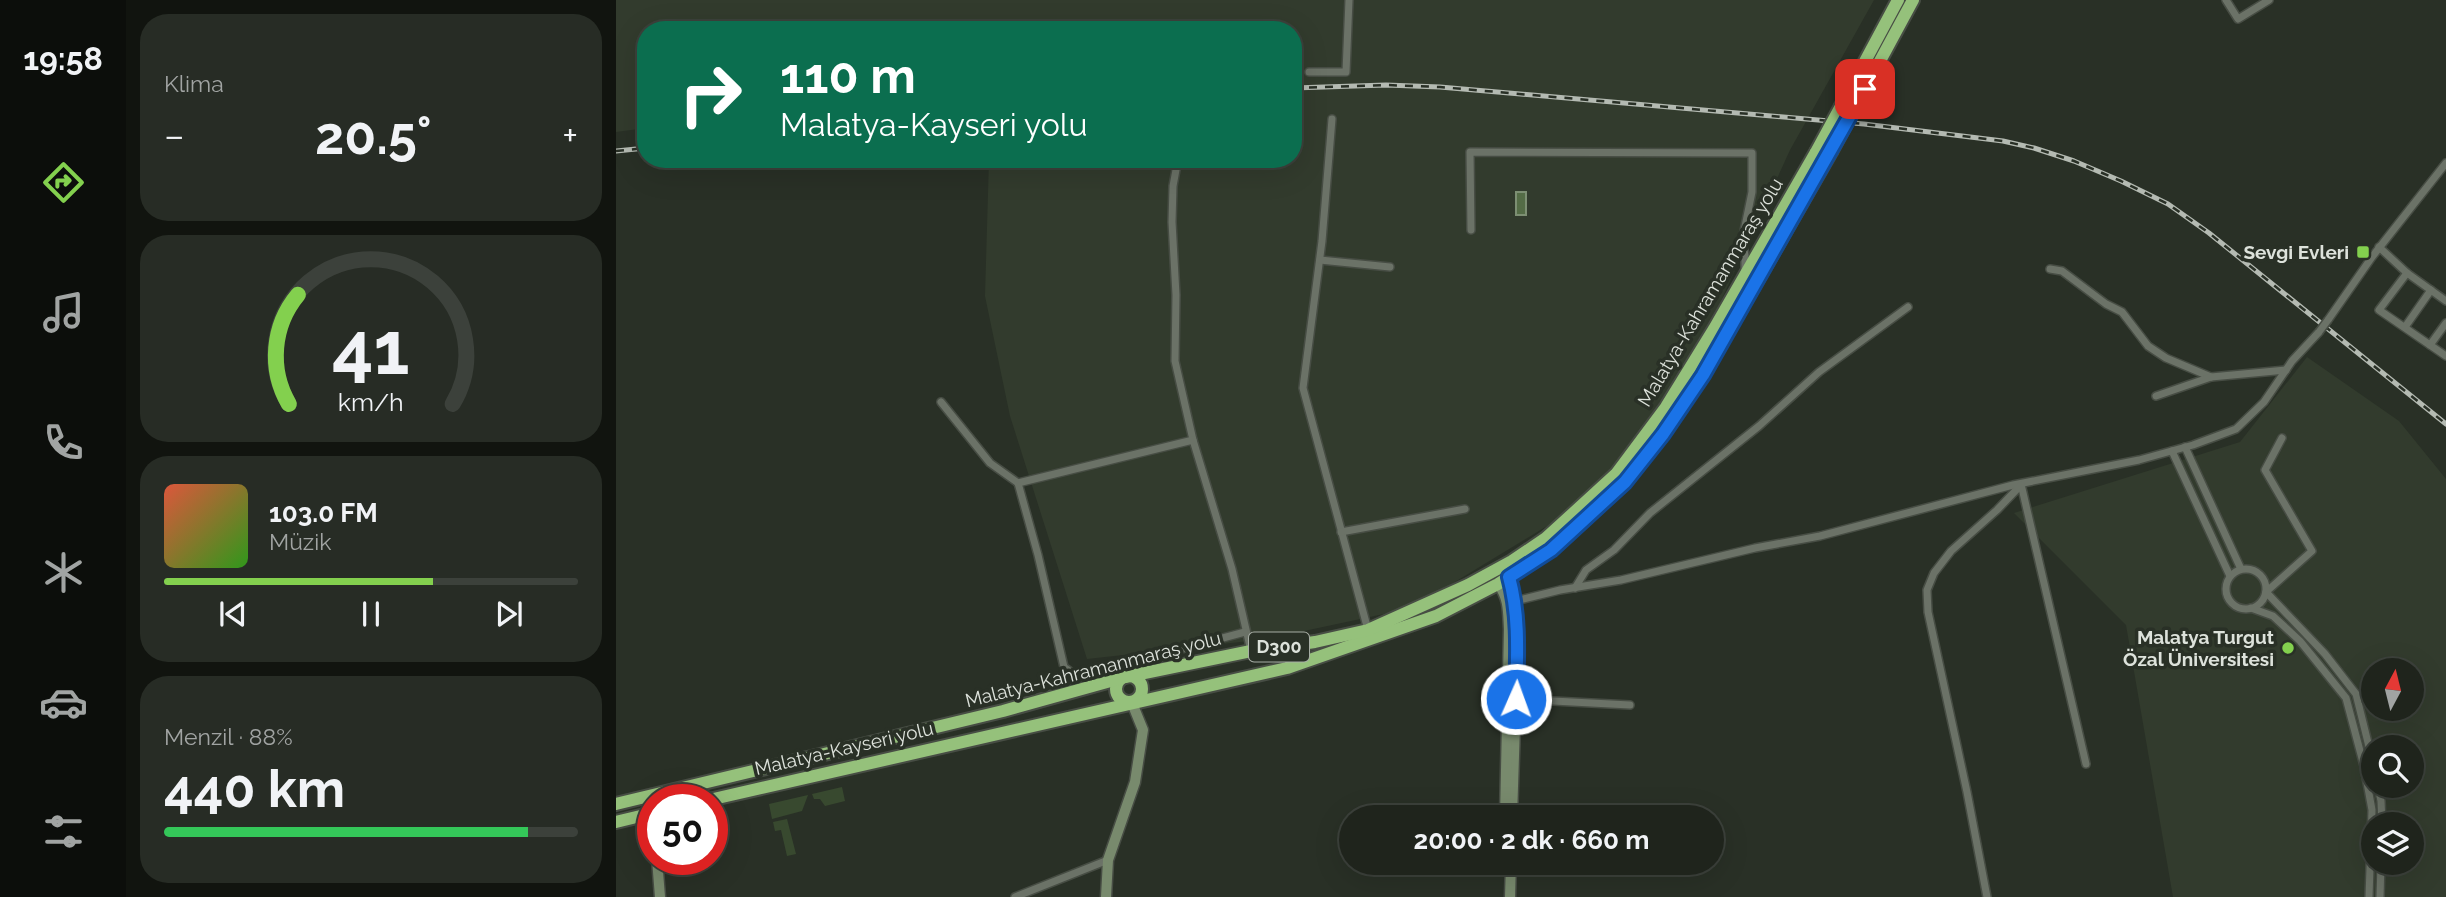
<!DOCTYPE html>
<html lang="tr">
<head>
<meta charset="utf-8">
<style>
  :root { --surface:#1f241c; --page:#272c25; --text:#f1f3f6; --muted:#a1a4a3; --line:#3c413b; --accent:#83d04e }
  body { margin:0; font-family:Raleway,sans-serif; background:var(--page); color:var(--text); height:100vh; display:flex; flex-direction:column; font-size:26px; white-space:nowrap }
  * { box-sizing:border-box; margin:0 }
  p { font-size:23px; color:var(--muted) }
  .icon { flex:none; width:38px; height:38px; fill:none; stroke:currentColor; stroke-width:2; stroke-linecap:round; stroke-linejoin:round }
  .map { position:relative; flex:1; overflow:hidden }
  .sheet { display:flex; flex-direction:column; gap:14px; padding:14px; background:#11140f; width:490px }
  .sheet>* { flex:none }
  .banner { position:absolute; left:21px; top:21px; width:665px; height:147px; border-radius:28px; box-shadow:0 7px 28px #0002,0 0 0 2px var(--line); background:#0b6e4f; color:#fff; overflow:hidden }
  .needle { width:46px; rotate:7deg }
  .controls { position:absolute; left:1745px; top:658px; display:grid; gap:14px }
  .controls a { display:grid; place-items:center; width:63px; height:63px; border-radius:50%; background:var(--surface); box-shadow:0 7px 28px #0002,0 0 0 2px var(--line); font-size:35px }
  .speed { position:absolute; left:21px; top:784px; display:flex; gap:14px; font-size:35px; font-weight:700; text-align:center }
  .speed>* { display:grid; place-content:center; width:91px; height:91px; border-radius:50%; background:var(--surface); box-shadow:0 7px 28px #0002,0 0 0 2px var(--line); line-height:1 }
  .speed .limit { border:10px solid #d22; background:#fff; color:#111 }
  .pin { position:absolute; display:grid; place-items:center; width:60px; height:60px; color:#fff; margin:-30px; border-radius:14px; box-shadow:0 4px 10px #0006 }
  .me { position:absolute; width:77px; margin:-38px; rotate:2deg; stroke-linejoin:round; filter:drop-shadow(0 0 5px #0008) }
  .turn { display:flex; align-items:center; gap:24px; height:147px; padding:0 28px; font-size:32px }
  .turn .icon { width:91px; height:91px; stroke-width:2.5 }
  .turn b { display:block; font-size:49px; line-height:60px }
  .big { font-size:52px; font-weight:700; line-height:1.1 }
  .sheet .tile { flex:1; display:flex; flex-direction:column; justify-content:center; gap:10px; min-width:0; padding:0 24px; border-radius:28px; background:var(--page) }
  .sheet .dial { align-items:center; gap:0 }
  .dial svg { height:182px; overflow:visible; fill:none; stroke:var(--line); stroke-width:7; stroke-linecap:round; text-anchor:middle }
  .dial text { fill:var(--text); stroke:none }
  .song { display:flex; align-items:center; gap:21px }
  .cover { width:84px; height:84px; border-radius:10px; background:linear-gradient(135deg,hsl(10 70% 55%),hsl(110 70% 35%)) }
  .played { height:7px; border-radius:4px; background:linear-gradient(90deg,var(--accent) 65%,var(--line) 65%) }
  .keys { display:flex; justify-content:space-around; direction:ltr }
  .heat { display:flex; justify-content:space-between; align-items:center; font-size:38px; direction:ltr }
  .charge { height:10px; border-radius:5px; background:linear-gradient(90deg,#34c759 88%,var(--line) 0) }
  .trip { position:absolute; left:723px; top:805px; width:385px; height:70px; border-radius:35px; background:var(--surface); box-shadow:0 7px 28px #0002,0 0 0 2px var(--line); font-weight:700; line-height:70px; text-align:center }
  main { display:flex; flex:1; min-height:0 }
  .tabs { display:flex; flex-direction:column; width:126px; justify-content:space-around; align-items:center; background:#0c0e0b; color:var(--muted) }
  .tabs .icon { width:49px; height:49px }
  .tabs .selected { color:var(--accent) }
  .tabs b { font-size:32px; color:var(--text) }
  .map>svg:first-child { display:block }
  .built { fill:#323b2d; fill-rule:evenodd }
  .green { fill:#38492f }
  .water { fill:#546c46; stroke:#7d8f73; stroke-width:2 }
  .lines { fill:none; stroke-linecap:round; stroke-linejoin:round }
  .street-casing { stroke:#474d44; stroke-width:10 }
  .secondary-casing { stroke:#474d44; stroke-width:13 }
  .highway-casing { stroke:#474d44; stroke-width:16 }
  .street { stroke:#6b7267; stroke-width:7 }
  .secondary { stroke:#788a6d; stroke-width:10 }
  .highway { stroke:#95c17b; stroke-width:12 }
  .rail-casing { stroke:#b4bab2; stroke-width:5 }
  .rail { stroke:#293026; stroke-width:2.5; stroke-dasharray:8; stroke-linecap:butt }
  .street-bridge-casing { stroke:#474d44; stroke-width:10; stroke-linecap:butt }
  .highway-bridge-casing { stroke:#474d44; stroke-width:16; stroke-linecap:butt }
  .street-bridge { stroke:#6b7267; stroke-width:7 }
  .highway-bridge { stroke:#95c17b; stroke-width:12 }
  .route-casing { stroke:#114b97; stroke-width:18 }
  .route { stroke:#1a73e8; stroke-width:12 }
  .poi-dot { fill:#83d04e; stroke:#293026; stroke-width:2.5 }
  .labels { text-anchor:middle; stroke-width:7; stroke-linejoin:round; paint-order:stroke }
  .shield { fill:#293026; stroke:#a7ada5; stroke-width:2 }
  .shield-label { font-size:18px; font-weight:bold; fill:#dde2db }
  .poi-label { font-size:19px; font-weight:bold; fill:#dde2db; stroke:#293026; text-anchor:end }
  .street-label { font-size:19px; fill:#dde2db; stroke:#293026 }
</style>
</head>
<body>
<main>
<nav class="tabs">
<b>19:58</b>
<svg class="icon selected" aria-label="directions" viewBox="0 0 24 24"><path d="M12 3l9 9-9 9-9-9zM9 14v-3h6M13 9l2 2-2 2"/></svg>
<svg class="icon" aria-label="music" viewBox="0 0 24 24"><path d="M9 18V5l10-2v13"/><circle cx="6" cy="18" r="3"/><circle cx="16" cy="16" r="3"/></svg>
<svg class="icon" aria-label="phone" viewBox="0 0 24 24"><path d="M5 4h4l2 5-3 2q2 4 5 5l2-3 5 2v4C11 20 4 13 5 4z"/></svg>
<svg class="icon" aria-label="climate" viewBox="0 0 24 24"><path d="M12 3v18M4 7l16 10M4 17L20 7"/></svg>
<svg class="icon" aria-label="car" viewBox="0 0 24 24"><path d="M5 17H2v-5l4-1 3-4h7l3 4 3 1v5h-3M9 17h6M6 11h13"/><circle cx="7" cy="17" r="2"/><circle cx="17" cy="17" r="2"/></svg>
<svg class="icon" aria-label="filters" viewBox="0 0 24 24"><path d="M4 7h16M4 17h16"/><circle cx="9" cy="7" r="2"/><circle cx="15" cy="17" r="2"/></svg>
</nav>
<section class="sheet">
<div class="tile"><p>Klima</p>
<div class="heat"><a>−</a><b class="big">20.5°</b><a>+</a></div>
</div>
<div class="tile dial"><svg viewBox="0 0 100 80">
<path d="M14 69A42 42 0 1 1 86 69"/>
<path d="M14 69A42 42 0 0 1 18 21" stroke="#83d04e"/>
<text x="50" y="56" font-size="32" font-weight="700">41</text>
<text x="50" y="72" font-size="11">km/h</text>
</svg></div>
<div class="tile">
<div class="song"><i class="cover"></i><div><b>103.0 FM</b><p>Müzik</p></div></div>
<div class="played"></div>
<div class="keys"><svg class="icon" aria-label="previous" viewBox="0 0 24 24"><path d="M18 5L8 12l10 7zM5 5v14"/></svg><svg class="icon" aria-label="pause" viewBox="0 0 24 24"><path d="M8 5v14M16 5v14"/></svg><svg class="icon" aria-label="next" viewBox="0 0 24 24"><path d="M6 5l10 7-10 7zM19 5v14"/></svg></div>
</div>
<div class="tile"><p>Menzil · 88%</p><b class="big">440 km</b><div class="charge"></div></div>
</section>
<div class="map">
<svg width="1830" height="897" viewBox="0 0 1830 897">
  <rect width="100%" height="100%" fill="#293026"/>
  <g class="built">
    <polygon points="0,0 1258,0 1174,150 1094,325 1014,452 936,523 796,608 651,639 471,659 394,416 369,296 373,159 677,159 677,30 30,30 30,128 0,132"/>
    <path d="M1691,357l92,64 47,58v418h-273l-47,-272 -112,-112 226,-71zM1757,670h39v39h-39zM1757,747h39v39h-39zM1757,824h39v39h-39z"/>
  </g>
  <g class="green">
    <polygon points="226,787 229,801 209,806 204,799 198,799 196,794"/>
    <polygon points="192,795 186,811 156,819 153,804"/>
    <polygon points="171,819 180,854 171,856 165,830 159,831 157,822"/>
  </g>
  <rect class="water" x="900" y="192" width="10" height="23"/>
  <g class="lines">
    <defs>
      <g id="street">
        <polyline points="1610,0 1622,19 1653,0"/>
        <polyline points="693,72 730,72 733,0"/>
        <polyline points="716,119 706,241 687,388 752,630"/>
        <polyline points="562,159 557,186 556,222 560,295 559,361 577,440 616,569 635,651"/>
        <polyline points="855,230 854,152 1136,153 1136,192 1126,241 1129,255 1129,270"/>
        <polyline points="1763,247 1791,273 1830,301"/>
        <polyline points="704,260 774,267"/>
        <polyline points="1434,269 1446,271 1490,304 1506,312 1532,346 1550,358 1595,377"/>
        <polyline points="1791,273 1763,310 1830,356"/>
        <polyline points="1712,320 1756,257 1830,163"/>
        <polyline points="1789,327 1815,290"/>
        <polyline points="1814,345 1830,323"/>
        <polyline points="1540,396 1595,377 1670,370"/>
        <polyline points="325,402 374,463 402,483"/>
        <polyline points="1666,438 1649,470 1696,551 1650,592 1709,654 1740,694 1757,763"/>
        <polyline points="577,440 402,483 422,555 448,667 462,677 629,632"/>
        <polyline points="1569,447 1625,569"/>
        <polyline points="1556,451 1614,576"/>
        <polyline points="1405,484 1470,764"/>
        <polyline points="725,532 849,509"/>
        <circle cx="1630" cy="589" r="20"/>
        <polyline points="959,588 970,570 998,550 1034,513 1143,426 1203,372 1292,307"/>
        <polyline points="895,602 944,590 1005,580 1139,548 1204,536 1397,485 1523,460 1577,445 1620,429 1648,402 1676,361 1703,332"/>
        <polyline points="1635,608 1657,616 1684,641 1730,698 1748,766 1756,810 1753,897"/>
        <polyline points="896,699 1014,705"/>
        <polyline points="1762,786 1765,801 1766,824"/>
        <polyline points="399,897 492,860"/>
        <polyline points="1371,897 1351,792 1312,612 1311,590 1318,573 1335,551 1381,510 1405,485"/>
        <polyline points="1764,897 1765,863"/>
      </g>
      <g id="secondary">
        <polyline points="893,577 899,602 902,634 896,817"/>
        <path d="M882,584c11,14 10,28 11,45l-4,188"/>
        <polyline points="41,859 44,897"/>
        <polyline points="490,897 492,860 519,782 527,730 516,703"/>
        <polyline points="894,897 895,863"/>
      </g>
      <g id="highway">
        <polyline points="1225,106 1282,0"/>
        <polyline points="1237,111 1297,0"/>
        <circle cx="513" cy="689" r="13"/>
        <polyline points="93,800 671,668 820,616 882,584 935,550 1009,482 1047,434 1087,375 1215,152"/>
        <polyline points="0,804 387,711 509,677 635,651 699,642 752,630 852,585 896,561 930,538 1000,474 1050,407 1098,329 1200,152"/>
        <polyline points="0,822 37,813"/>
      </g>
    </defs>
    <use href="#street" class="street-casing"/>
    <use href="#secondary" class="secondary-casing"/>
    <use href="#highway" class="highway-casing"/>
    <use href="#street" class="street"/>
    <use href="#secondary" class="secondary"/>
    <use href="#highway" class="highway"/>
    <defs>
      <g id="rail">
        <polyline points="677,88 770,85 824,87 1248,124 1387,141 1418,148 1458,161 1505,181 1552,204 1593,233 1830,424"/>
        <polyline points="0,151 30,148"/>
      </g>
    </defs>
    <use href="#rail" class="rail-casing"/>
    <use href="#rail" class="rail"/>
    <defs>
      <polyline id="street-bridge" points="1703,332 1712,320"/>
      <g id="highway-bridge">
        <polyline points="1200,152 1225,106"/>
        <polyline points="1215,152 1237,111"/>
      </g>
    </defs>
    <use href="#street-bridge" class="street-bridge-casing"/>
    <use href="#highway-bridge" class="highway-bridge-casing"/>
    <use href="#street-bridge" class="street-bridge"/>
    <use href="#highway-bridge" class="highway-bridge"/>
  </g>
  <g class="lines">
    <defs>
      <path id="route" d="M900,699c1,-41 4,-82 -7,-122l42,-27 74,-68 38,-48 40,-59 162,-286"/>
    </defs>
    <use href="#route" class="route-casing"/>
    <use href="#route" class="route"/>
  </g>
  <g class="poi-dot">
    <rect x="1740" y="245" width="14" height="14" rx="3.5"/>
    <circle cx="1672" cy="648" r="7"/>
  </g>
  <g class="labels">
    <rect class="shield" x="633" y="632.5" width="60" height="29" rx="5"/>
    <g class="shield-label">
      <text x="663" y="653">D300</text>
    </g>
    <g class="poi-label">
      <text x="1733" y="259">Sevgi Evleri</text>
      <text x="1658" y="644">Malatya Turgut<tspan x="1658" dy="22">Özal Üniversitesi</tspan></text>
    </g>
    <g class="street-label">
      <text transform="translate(1094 292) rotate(-59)" y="7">Malatya-Kahramanmaraş yolu</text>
      <text transform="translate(477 669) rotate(-14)" y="7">Malatya-Kahramanmaraş yolu</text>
      <text transform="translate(228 748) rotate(-13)" y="7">Malatya-Kayseri yolu</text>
    </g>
  </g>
</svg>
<div class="controls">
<a><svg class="needle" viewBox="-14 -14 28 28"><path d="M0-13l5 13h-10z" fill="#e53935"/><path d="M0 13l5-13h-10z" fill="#a1a4a3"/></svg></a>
<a><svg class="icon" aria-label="search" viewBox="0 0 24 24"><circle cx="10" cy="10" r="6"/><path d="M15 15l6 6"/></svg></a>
<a><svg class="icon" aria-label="layers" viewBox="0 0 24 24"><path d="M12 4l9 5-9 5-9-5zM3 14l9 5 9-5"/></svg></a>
</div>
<div class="speed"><div class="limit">50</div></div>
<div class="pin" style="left:1249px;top:89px;background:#d93025"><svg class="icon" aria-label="arrive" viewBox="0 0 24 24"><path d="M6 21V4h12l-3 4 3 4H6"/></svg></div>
<svg class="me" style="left:900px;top:699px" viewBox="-20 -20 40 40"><circle r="17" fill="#1a73e8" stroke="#fff" stroke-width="3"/><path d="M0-11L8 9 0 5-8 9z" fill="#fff"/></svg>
<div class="trip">20:00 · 2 dk · 660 m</div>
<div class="banner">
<div class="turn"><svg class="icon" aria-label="right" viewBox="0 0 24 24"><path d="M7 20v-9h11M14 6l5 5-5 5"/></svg><div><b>110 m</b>Malatya-Kayseri yolu</div></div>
</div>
</div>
</main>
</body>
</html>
